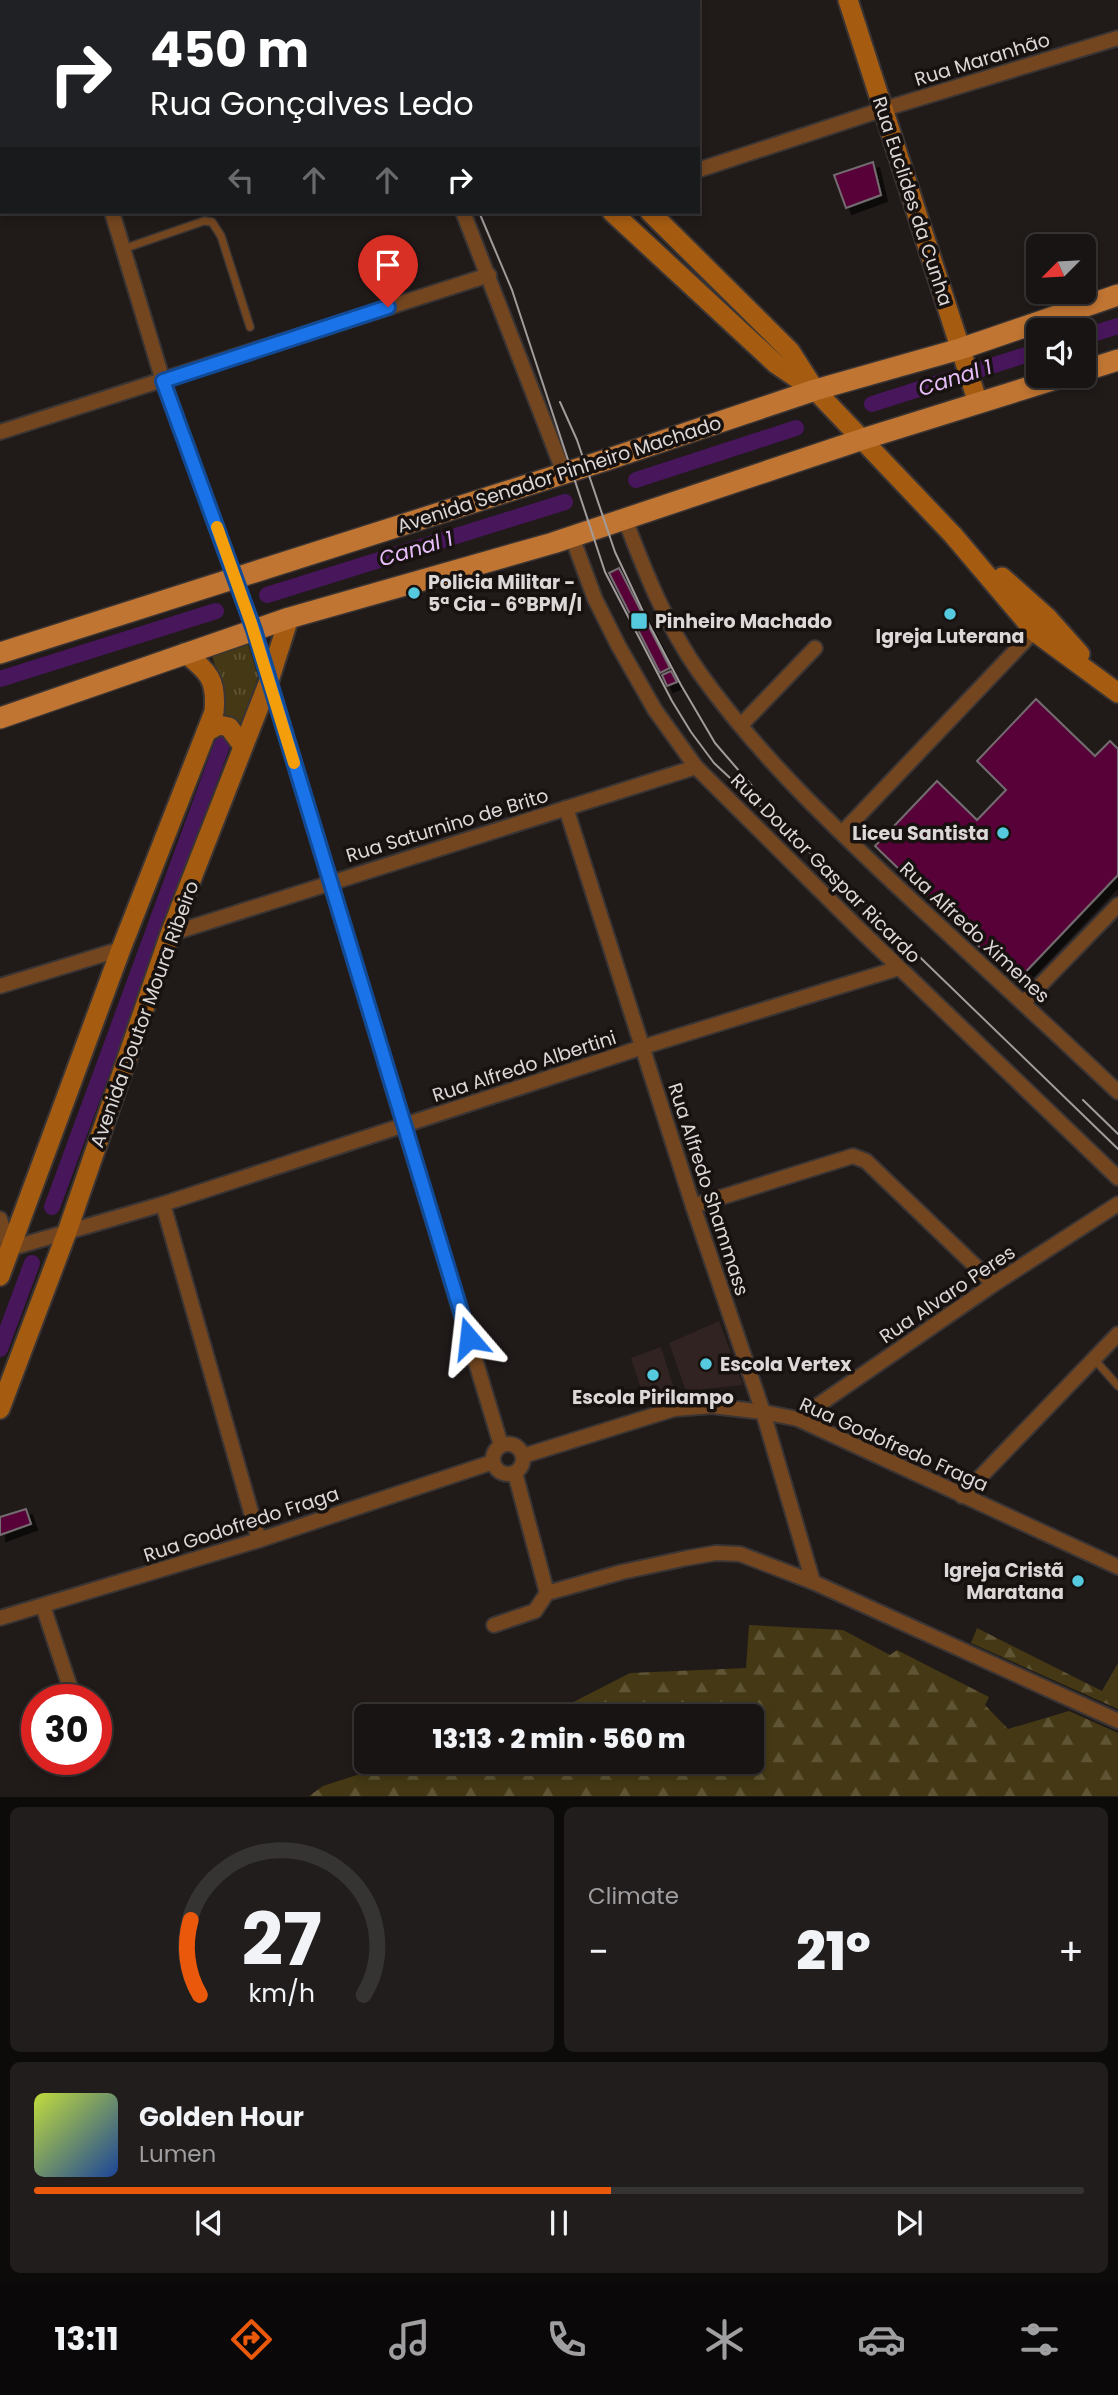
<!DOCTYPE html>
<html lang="en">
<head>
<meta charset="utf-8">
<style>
  :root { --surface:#181413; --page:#211d1c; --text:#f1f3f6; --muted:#9f9ea0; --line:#363333; --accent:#ea580c }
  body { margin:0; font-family:Poppins,sans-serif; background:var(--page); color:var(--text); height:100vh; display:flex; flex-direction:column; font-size:26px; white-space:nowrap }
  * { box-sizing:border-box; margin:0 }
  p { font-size:23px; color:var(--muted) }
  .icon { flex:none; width:38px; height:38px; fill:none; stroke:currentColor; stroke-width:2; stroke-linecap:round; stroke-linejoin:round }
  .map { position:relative; height:1797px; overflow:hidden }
  .side { display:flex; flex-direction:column; gap:10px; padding:10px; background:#0d0b0a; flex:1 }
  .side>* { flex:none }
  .guide { position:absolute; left:0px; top:0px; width:700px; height:214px; box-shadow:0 4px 10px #0003,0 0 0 2px var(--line); background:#202124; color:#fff; overflow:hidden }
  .needle { width:46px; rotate:246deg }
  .tools { position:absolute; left:1026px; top:234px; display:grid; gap:14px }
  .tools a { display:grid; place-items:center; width:70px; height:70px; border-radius:10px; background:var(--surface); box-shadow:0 4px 10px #0003,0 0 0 2px var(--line); font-size:35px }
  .speed { position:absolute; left:21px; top:1684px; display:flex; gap:14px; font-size:35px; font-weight:700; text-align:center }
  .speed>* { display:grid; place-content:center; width:91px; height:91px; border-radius:50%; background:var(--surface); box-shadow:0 4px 10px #0003,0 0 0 2px var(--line); line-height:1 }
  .speed .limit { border:10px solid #d22; background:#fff; color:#111 }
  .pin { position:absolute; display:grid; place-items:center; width:60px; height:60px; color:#fff; margin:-72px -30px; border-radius:50% 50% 50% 0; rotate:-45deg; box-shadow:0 0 7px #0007 }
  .pin .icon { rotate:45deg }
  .me { position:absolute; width:77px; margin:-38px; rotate:343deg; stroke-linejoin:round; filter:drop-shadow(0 0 5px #0008) }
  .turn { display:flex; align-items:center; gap:24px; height:147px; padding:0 35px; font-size:32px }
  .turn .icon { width:91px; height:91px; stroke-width:2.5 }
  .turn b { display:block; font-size:49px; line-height:60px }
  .lanes { display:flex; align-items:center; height:66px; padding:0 35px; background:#0003; justify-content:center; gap:35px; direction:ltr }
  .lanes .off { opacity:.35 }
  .big { font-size:52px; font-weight:800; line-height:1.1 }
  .side .card { flex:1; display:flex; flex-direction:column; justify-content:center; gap:10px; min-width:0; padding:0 24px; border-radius:10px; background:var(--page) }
  .side .dial { align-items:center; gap:0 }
  .dial svg { height:182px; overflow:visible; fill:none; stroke:var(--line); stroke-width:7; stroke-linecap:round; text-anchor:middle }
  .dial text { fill:var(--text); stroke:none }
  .song { display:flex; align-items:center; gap:21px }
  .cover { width:84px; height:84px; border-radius:10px; background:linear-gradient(135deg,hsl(70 70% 55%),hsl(220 70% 35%)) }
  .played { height:7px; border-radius:4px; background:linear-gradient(90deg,var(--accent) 55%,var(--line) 55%) }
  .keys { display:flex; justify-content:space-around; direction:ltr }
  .heat { display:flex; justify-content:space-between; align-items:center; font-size:38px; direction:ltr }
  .side .tiles { flex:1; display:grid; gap:10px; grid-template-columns:1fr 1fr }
  .card:last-child { grid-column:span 2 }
  .trip { position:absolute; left:354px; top:1704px; width:410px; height:70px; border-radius:10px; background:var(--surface); box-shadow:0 4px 10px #0003,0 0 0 2px var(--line); font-weight:800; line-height:70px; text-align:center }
  .dock { display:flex; height:112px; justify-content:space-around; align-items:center; background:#0a0808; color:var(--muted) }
  .dock .icon { width:49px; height:49px }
  .dock .on { color:var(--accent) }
  .dock b { font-size:32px; color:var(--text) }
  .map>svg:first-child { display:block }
  .built { fill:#302322 }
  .forest { fill:url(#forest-firs) }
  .park { fill:url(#park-tufts) }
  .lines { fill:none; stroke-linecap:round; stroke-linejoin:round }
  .canal { stroke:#48165b; stroke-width:16 }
  .building { fill:#590639; stroke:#736c6f; stroke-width:2; filter:url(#shadow) }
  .lane-casing { stroke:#3a3534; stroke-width:10 }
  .street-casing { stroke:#3a3534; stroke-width:18 }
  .secondary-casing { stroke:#3a3534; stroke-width:23 }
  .primary-casing { stroke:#3a3534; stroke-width:24 }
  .lane { stroke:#73461f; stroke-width:7 }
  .street { stroke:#73461f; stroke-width:14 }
  .secondary { stroke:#a55c11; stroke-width:19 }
  .primary { stroke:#c07532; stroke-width:21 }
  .tram { stroke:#a19c9c; stroke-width:2 }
  .route-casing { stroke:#114b97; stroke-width:18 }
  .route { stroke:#1a73e8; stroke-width:12 }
  .slow { stroke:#f59e0b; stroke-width:12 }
  .poi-dot { fill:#55cadf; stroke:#171110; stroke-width:2.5 }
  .labels { text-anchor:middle; stroke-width:7; stroke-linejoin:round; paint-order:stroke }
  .street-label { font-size:19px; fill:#ddd8d8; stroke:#171110 }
  .poi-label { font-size:19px; font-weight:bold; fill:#ddd8d8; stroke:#171110; text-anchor:start }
  .water-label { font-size:21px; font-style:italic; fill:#e7befa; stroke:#171110 }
</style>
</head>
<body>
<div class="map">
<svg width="1118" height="1797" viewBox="0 0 1118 1797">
  <defs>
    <pattern id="forest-firs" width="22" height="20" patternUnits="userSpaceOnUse" patternTransform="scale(1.75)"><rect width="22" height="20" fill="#443914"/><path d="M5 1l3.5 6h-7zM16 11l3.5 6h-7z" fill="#5f5535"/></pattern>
    <pattern id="park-tufts" width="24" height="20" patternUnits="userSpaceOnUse" patternTransform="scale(1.75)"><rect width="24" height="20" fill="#443914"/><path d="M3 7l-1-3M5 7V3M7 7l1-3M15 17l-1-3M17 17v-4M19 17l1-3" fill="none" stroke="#5f5535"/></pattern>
    <filter id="shadow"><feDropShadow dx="6" dy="6" stdDeviation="0" flood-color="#0009"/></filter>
  </defs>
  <rect width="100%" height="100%" fill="#201a19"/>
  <g class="built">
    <polygon points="719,1321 743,1385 686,1391 669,1343"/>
    <polygon points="661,1347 675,1392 645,1401 631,1358"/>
  </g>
  <g class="forest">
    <polygon points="749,1625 843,1630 890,1655 897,1650 989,1697 985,1705 1008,1729 1069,1711 1118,1733 1118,1796 309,1796 323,1786 397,1762 751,1762 751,1717 539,1717 552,1713 630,1673 746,1668"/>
    <polygon points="977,1628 1102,1691 1118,1663 1118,1709 971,1643"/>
  </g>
  <polygon class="park" points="248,644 258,676 243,726 222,719 221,684 212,656"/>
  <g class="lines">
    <g class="canal">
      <polyline points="1083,337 1118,326"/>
      <polyline points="872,404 1038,351"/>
      <polyline points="636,480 796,428"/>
      <polyline points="267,595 565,502"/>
      <polyline points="0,679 216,611"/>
      <polyline points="52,1207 222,745"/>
      <polyline points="0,1349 32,1263"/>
    </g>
  </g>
  <g class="building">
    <polygon points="873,162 881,195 846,208 834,175"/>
    <polygon points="619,568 670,668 660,673 609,573"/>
    <polygon points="671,671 677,682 667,686 662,675"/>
    <polygon points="1036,699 1095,756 1110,741 1118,749 1118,875 1016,982 875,846 937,781 977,820 1006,790 977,761"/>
    <polygon points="26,1509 31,1524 0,1535 0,1517"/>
  </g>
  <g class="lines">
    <defs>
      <g id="lane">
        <polyline points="123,249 204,221 212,222 221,236 250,327"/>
        <polyline points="1094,1359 1118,1386"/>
      </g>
      <g id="street">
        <polyline points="42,0 43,2"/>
        <polyline points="305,0 306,2"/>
        <polyline points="0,162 2,162"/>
        <polyline points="698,170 884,109 1118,38"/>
        <polyline points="112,212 163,381 254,630 501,1445"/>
        <polyline points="463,212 564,473"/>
        <polyline points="0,432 489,275"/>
        <path d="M625,519c20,53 41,106 74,153 61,86 140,160 217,232 68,63 135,125 202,188"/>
        <polyline points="572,537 595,599 618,645 655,710 696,767 859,929 1118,1178"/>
        <polyline points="741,725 815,648"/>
        <polyline points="566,808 693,1206 763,1412 813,1582"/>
        <polyline points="842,833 1039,626"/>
        <polyline points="170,934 696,767"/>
        <polyline points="0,986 121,949"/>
        <polyline points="1023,1003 1118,905"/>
        <polyline points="163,1204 259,1540"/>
        <polyline points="693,1206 853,1156 866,1161 994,1284"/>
        <polyline points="0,1219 9,1248"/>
        <polyline points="5,1250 163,1204 643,1047 899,968"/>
        <polyline points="798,1419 994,1284 1118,1204"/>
        <circle cx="508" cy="1459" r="15"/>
        <polyline points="523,1456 674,1409 712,1406 763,1412 798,1419 1118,1567"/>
        <polyline points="515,1473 547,1593"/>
        <polyline points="962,1496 1118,1334"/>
        <polyline points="43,1606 74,1699"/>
        <polyline points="0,1618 259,1540 493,1462"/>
        <polyline points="494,1625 535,1611 547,1593 622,1572 687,1558 716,1553 740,1554 813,1582 1118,1721"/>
      </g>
      <g id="secondary">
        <polyline points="336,0 340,2"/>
        <polyline points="428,0 429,2"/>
        <polyline points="848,0 978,403"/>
        <polyline points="612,212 776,364 814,390"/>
        <polyline points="650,212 790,351 815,390 953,535 1035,632 1118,693"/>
        <polyline points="1002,577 1047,617 1080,654"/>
        <polyline points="208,731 219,725 229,727 243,746"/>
        <path d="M0,1276l121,-327 93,-237c3,-32 -5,-40 -29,-59"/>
        <polyline points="0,1409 67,1232 170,934 269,681 289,618"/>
      </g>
      <g id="primary">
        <polyline points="1083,371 1118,360"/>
        <polyline points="0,653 606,460 815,390 960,349 1118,295"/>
        <polyline points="0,718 289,618 553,543 863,439 1065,376"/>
      </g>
    </defs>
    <use href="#lane" class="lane-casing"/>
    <use href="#street" class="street-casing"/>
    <use href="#secondary" class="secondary-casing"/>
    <use href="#primary" class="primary-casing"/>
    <use href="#lane" class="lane"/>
    <use href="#street" class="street"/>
    <use href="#secondary" class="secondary"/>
    <use href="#primary" class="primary"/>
    <g class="tram">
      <polyline points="342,0 344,2"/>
      <polyline points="357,0 359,2"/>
      <polyline points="479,212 512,290 605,572 672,701 691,732 714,763 865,904 1118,1149"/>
      <polyline points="560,402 577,440 615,552 649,624 681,685 715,743 753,787"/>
      <polyline points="1083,1100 1118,1134"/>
    </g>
  </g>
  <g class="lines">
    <defs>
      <polyline id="route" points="388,307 163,381 254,630 469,1338"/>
    </defs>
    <use href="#route" class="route-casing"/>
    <use href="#route" class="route"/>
    <polyline class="slow" points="217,527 251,623 294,763"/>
  </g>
  <g class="poi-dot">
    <circle cx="414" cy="593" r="7"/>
    <circle cx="950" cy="614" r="7"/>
    <rect x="630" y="612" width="18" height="18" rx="3.5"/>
    <circle cx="1003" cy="833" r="7"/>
    <circle cx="706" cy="1364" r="7"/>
    <circle cx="653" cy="1375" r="7"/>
    <circle cx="1078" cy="1581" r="7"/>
  </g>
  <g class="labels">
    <g class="street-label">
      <text transform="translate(982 59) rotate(-17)" y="7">Rua Maranhão</text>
      <text transform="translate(913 201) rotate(72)" y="7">Rua Euclides da Cunha</text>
      <text transform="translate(559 474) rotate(-18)" y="7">Avenida Senador Pinheiro Machado</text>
      <text transform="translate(447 825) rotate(-17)" y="7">Rua Saturnino de Brito</text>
      <text transform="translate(826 868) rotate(45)" y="7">Rua Doutor Gaspar Ricardo</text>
      <text transform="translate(975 932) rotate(43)" y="7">Rua Alfredo Ximenes</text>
      <text transform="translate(144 1014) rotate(-70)" y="7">Avenida Doutor Moura Ribeiro</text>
      <text transform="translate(524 1066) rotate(-18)" y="7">Rua Alfredo Albertini</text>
      <text transform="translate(709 1189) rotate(72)" y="7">Rua Alfredo Shammass</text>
      <text transform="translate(947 1294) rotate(-34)" y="7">Rua Alvaro Peres</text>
      <text transform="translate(894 1444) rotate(24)" y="7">Rua Godofredo Fraga</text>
      <text transform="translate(241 1524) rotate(-18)" y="7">Rua Godofredo Fraga</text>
    </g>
    <g class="poi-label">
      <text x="428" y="589">Policia Militar -<tspan x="428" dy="22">5ª Cia - 6ºBPM/I</tspan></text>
      <text x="655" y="628">Pinheiro Machado</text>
      <text x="950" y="643" text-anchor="middle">Igreja Luterana</text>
      <text x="989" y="840" text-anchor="end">Liceu Santista</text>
      <text x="720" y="1371">Escola Vertex</text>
      <text x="653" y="1404" text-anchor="middle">Escola Pirilampo</text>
      <text x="1064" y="1577" text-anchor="end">Igreja Cristã<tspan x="1064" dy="22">Maratana</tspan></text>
    </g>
    <g class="water-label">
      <text transform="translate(955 378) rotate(-18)" y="7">Canal 1</text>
      <text transform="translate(416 549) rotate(-17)" y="7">Canal 1</text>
    </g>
  </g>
</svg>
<div class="tools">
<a><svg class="needle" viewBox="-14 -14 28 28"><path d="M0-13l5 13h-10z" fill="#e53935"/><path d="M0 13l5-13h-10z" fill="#9f9ea0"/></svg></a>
<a><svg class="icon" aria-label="sound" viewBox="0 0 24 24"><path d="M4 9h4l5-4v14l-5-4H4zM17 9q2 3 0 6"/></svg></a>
</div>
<div class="speed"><div class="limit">30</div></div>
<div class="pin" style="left:388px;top:307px;background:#d93025"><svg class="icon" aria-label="arrive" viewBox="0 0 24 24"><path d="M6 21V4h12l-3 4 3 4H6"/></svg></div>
<svg class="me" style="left:469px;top:1338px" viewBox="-20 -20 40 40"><path d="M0-17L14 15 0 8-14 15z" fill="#1a73e8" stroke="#fff" stroke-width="4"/></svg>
<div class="trip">13:13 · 2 min · 560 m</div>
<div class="guide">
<div class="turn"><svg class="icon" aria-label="right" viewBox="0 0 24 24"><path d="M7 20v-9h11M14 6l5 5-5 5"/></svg><div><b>450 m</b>Rua Gonçalves Ledo</div></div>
<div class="lanes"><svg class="icon off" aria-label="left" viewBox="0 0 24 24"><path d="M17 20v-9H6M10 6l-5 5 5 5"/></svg><svg class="icon off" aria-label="ahead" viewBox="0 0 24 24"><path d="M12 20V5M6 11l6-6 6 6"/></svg><svg class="icon off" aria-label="ahead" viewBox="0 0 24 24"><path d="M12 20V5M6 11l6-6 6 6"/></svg><svg class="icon" aria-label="right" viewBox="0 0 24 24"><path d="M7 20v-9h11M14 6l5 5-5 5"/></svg></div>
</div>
</div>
<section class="side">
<div class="tiles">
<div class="card dial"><svg viewBox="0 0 100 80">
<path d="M14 69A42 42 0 1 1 86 69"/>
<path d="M14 69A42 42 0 0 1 10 36" stroke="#ea580c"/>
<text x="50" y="56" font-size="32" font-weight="700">27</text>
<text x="50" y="72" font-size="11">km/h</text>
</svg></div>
<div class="card"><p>Climate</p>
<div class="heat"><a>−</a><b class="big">21°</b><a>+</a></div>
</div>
<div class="card">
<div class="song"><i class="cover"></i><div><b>Golden Hour</b><p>Lumen</p></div></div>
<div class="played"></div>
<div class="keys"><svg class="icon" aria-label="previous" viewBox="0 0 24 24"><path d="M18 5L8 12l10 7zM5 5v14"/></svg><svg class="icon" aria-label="pause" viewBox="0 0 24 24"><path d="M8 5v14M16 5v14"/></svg><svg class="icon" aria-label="next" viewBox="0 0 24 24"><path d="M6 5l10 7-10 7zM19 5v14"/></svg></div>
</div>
</div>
</section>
<nav class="dock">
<b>13:11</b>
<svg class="icon on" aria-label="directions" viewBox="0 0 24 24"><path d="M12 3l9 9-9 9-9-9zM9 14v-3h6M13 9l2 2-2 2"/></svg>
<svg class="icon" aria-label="music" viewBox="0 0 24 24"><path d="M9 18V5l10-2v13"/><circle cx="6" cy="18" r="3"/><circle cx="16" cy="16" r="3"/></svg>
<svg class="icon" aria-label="phone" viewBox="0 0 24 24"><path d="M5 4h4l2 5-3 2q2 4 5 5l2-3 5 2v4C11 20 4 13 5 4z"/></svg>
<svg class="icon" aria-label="climate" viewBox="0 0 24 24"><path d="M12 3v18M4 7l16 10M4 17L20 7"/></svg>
<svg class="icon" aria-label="car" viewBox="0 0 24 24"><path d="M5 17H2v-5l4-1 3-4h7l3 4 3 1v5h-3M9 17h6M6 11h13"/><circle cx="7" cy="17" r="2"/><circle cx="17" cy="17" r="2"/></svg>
<svg class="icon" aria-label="filters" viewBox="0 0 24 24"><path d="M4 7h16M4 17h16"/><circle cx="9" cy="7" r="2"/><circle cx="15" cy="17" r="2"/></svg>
</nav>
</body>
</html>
